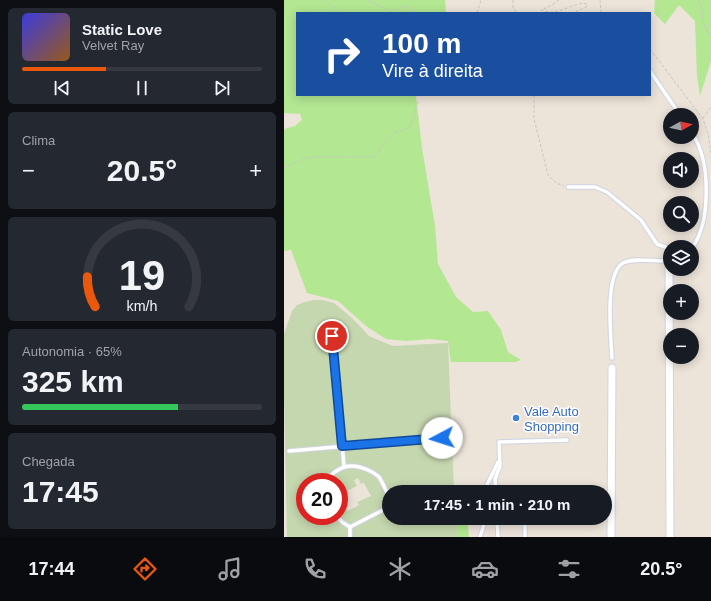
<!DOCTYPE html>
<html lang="pt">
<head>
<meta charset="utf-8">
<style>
  :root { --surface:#171b24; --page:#242831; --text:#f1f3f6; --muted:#9ea1a6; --line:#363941; --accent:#ea580c }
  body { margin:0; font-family:Helvetica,sans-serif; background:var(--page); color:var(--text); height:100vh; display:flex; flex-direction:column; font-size:15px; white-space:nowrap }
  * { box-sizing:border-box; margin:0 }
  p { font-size:13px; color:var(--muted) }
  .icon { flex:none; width:22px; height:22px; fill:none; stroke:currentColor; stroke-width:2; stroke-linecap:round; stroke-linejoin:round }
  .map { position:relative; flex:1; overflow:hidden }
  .side { display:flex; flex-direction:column; gap:8px; padding:8px; background:#0d0f14; width:284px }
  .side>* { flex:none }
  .hud { position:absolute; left:12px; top:12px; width:355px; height:84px; border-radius:0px; box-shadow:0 2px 10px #0003; background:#1a4fa0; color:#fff; overflow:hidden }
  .needle { width:26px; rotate:82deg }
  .controls { position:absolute; left:379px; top:108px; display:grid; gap:8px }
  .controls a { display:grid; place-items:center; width:36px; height:36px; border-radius:50%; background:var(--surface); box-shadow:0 2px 10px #0003; font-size:20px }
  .speed { position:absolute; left:12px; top:473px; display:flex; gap:8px; font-size:20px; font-weight:700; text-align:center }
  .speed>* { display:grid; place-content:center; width:52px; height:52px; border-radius:50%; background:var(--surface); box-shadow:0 2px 10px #0003; line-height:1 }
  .speed .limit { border:6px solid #d22; background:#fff; color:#111 }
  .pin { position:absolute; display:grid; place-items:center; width:34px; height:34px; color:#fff; margin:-17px; border:2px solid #fff; border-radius:50%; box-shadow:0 1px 4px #0007 }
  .me { position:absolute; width:44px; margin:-22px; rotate:265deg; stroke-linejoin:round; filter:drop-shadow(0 0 3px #0008) }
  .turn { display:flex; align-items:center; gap:14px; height:84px; padding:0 20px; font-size:18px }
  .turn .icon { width:52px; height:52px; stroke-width:2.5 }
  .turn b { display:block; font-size:28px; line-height:34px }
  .big { font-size:30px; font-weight:800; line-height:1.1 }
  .side .card { flex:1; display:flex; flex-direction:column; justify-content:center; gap:6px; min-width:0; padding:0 14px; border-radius:6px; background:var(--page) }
  .side .dial { align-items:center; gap:0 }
  .dial svg { height:104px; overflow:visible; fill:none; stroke:var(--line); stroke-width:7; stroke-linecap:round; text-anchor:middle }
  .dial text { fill:var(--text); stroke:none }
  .song { display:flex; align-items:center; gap:12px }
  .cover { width:48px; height:48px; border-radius:6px; background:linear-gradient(135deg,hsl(240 70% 55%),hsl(30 70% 35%)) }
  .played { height:4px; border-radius:2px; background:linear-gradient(90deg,var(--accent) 35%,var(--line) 35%) }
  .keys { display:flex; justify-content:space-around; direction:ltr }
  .heat { display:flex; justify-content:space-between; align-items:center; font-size:22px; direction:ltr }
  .charge { height:6px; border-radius:3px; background:linear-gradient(90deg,#34c759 65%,var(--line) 0) }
  .trip { position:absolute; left:98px; top:485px; width:230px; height:40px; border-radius:20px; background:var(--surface); box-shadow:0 2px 10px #0003; font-weight:800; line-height:40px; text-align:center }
  .dock { display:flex; height:64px; justify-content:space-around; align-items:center; background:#090b0e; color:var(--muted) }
  .dock .icon { width:28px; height:28px }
  .dock .current { color:var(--accent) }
  .dock b { font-size:18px; color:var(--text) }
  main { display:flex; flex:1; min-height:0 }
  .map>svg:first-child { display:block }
  .green { fill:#b3e792 }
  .cemetery { fill:#c5d7af; fill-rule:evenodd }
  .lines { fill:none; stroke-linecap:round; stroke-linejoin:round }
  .service-casing { stroke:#cfd4e3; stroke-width:5.5 }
  .minor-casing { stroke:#cfd4e3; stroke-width:9 }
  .path { stroke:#c7c7c7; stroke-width:1; stroke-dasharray:3 2; stroke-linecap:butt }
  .service { stroke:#fff; stroke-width:3.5 }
  .minor { stroke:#fff; stroke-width:7 }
  .route-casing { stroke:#114b97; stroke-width:10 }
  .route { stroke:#1a73e8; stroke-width:7 }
  .shop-dot { fill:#3f7fe0; stroke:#fff; stroke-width:1.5 }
  .labels { text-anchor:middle; stroke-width:3; stroke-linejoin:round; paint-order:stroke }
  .shop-label { font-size:13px; fill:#366cbe; stroke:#fff; text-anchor:start }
</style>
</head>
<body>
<main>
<section class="side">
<div class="card">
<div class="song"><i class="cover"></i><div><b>Static Love</b><p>Velvet Ray</p></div></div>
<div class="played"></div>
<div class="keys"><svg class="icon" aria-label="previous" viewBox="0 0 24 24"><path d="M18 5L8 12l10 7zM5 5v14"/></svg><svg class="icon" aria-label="pause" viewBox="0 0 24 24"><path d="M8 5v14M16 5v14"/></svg><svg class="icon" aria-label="next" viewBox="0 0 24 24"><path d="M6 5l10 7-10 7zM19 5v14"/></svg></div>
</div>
<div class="card"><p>Clima</p>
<div class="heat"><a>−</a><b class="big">20.5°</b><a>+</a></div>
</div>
<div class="card dial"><svg viewBox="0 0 100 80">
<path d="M14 69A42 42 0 1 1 86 69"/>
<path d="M14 69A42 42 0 0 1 8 46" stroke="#ea580c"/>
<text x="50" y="56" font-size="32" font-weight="700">19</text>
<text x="50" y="72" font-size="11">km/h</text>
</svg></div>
<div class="card"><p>Autonomia · 65%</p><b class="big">325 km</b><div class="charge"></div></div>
<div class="card"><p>Chegada</p><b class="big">17:45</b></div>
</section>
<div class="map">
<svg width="427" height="537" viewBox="0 0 427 537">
  <rect width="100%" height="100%" fill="#ece3d9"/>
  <g class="green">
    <polygon points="0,0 161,0 162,13 13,13 13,95 133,95 132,97 138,148 151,226 154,264 172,297 189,312 204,311 217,330 224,352 237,360 231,362 167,362 164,341 146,339 122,341 102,339 82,326 54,301 23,293 7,250 0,251 0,129 11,126 18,120 16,114 0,113"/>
    <polygon points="371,0 427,0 427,61 416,96 413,75 411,21 395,5 381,24 370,13"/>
    <polygon points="183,518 185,537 174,537 172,519"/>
  </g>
  <path class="cemetery" d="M29,300h9l12,3 18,15 17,18 24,10 55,-3 6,149h-65v26h67l2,19h-171l-3,-140v-63l8,-23 5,-6 8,-3zM74,478l3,6 3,-1 7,13 -14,6 2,3 -11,6 -5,-9 -4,2v12h-34v-34h34v13l18,-9 -3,-6z"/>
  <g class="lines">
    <defs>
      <g id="service">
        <polyline points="366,71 396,115"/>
        <path d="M408,133c19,28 19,88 0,115"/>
        <polyline points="284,187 311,187 323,192 357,220 373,244 386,249"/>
        <polyline points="48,336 60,466"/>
        <path d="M328,358c-1,-20 -8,-84 11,-95 11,-6 34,-1 46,-2"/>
        <polyline points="5,451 157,438"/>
        <path d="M44,482l2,-6c12,-11 23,-13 38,-6 4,2 8,4 11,7 4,6 7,14 10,20"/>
        <polyline points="202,492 202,487 214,462"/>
        <polyline points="212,492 211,479 216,466 215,442 283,440"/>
        <polyline points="53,516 58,522 66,527"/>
        <polyline points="213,518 214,537"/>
        <polyline points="241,518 241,537"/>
        <polyline points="66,527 105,507"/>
        <polyline points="66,527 66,537"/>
        <polyline points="196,537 202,518"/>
      </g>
      <g id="minor">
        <polyline points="385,262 386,537"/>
        <polyline points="327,537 328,368"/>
      </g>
    </defs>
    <use href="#service" class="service-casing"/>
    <use href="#minor" class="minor-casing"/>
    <g class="path">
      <polyline points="41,0 55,13"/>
      <polyline points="83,0 106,11 123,6 132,13"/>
      <polyline points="229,0 229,8 233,13"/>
      <path d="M275,0l-7,5 -11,5c17,8 34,-10 46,-6l-1,3 -13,6"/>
      <polyline points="316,0 317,13"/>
      <path d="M415,0c6,13 1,22 10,34h2"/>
      <polyline points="193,13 197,0"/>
      <polyline points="366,49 419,119 424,134 427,154"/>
      <polyline points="250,95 250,119 264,175 272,183 280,186"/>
      <polyline points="419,118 427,107"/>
      <polyline points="0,168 23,157 90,157 108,134 126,127 134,102 129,95"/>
    </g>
    <use href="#service" class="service"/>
    <use href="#minor" class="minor"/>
  </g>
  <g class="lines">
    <defs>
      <polyline id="route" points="48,336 58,446 158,438"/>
    </defs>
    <use href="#route" class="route-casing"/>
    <use href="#route" class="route"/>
  </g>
  <circle class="shop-dot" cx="232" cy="418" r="4"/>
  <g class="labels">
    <g class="shop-label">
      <text x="240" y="416">Vale Auto<tspan x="240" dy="15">Shopping</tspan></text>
    </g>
  </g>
</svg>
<div class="controls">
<a><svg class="needle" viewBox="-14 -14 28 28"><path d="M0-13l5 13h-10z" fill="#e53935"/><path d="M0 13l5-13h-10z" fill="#9ea1a6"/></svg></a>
<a><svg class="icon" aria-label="sound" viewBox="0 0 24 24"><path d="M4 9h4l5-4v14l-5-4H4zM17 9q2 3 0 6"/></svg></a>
<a><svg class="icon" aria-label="search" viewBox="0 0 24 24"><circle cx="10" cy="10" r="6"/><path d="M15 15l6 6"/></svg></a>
<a><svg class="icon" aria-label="layers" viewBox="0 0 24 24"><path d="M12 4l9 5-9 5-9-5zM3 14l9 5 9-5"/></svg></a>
<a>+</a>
<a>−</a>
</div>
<div class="speed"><div class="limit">20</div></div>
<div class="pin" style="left:48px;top:336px;background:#d93025"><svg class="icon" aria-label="arrive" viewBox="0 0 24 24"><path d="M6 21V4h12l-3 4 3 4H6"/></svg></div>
<svg class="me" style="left:158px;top:438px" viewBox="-20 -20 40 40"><circle r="19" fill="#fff"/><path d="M0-13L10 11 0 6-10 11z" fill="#1a73e8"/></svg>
<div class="trip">17:45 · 1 min · 210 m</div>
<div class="hud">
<div class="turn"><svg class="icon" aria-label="right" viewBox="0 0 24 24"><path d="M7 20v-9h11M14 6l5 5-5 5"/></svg><div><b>100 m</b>Vire à direita</div></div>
</div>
</div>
</main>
<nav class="dock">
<b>17:44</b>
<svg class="icon current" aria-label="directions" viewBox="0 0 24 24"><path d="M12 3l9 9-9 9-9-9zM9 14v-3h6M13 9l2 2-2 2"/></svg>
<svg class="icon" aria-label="music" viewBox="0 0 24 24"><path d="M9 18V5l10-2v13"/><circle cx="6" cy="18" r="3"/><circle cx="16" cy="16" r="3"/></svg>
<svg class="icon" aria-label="phone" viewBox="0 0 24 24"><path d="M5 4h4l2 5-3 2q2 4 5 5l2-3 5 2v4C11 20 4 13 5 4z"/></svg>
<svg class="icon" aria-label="climate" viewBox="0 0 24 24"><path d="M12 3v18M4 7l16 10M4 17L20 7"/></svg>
<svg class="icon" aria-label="car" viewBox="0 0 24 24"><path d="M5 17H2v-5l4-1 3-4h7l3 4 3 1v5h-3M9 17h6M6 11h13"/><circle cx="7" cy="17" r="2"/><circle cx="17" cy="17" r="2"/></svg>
<svg class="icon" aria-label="filters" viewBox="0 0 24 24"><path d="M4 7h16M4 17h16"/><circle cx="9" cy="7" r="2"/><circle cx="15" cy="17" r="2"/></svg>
<b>20.5°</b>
</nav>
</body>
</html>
